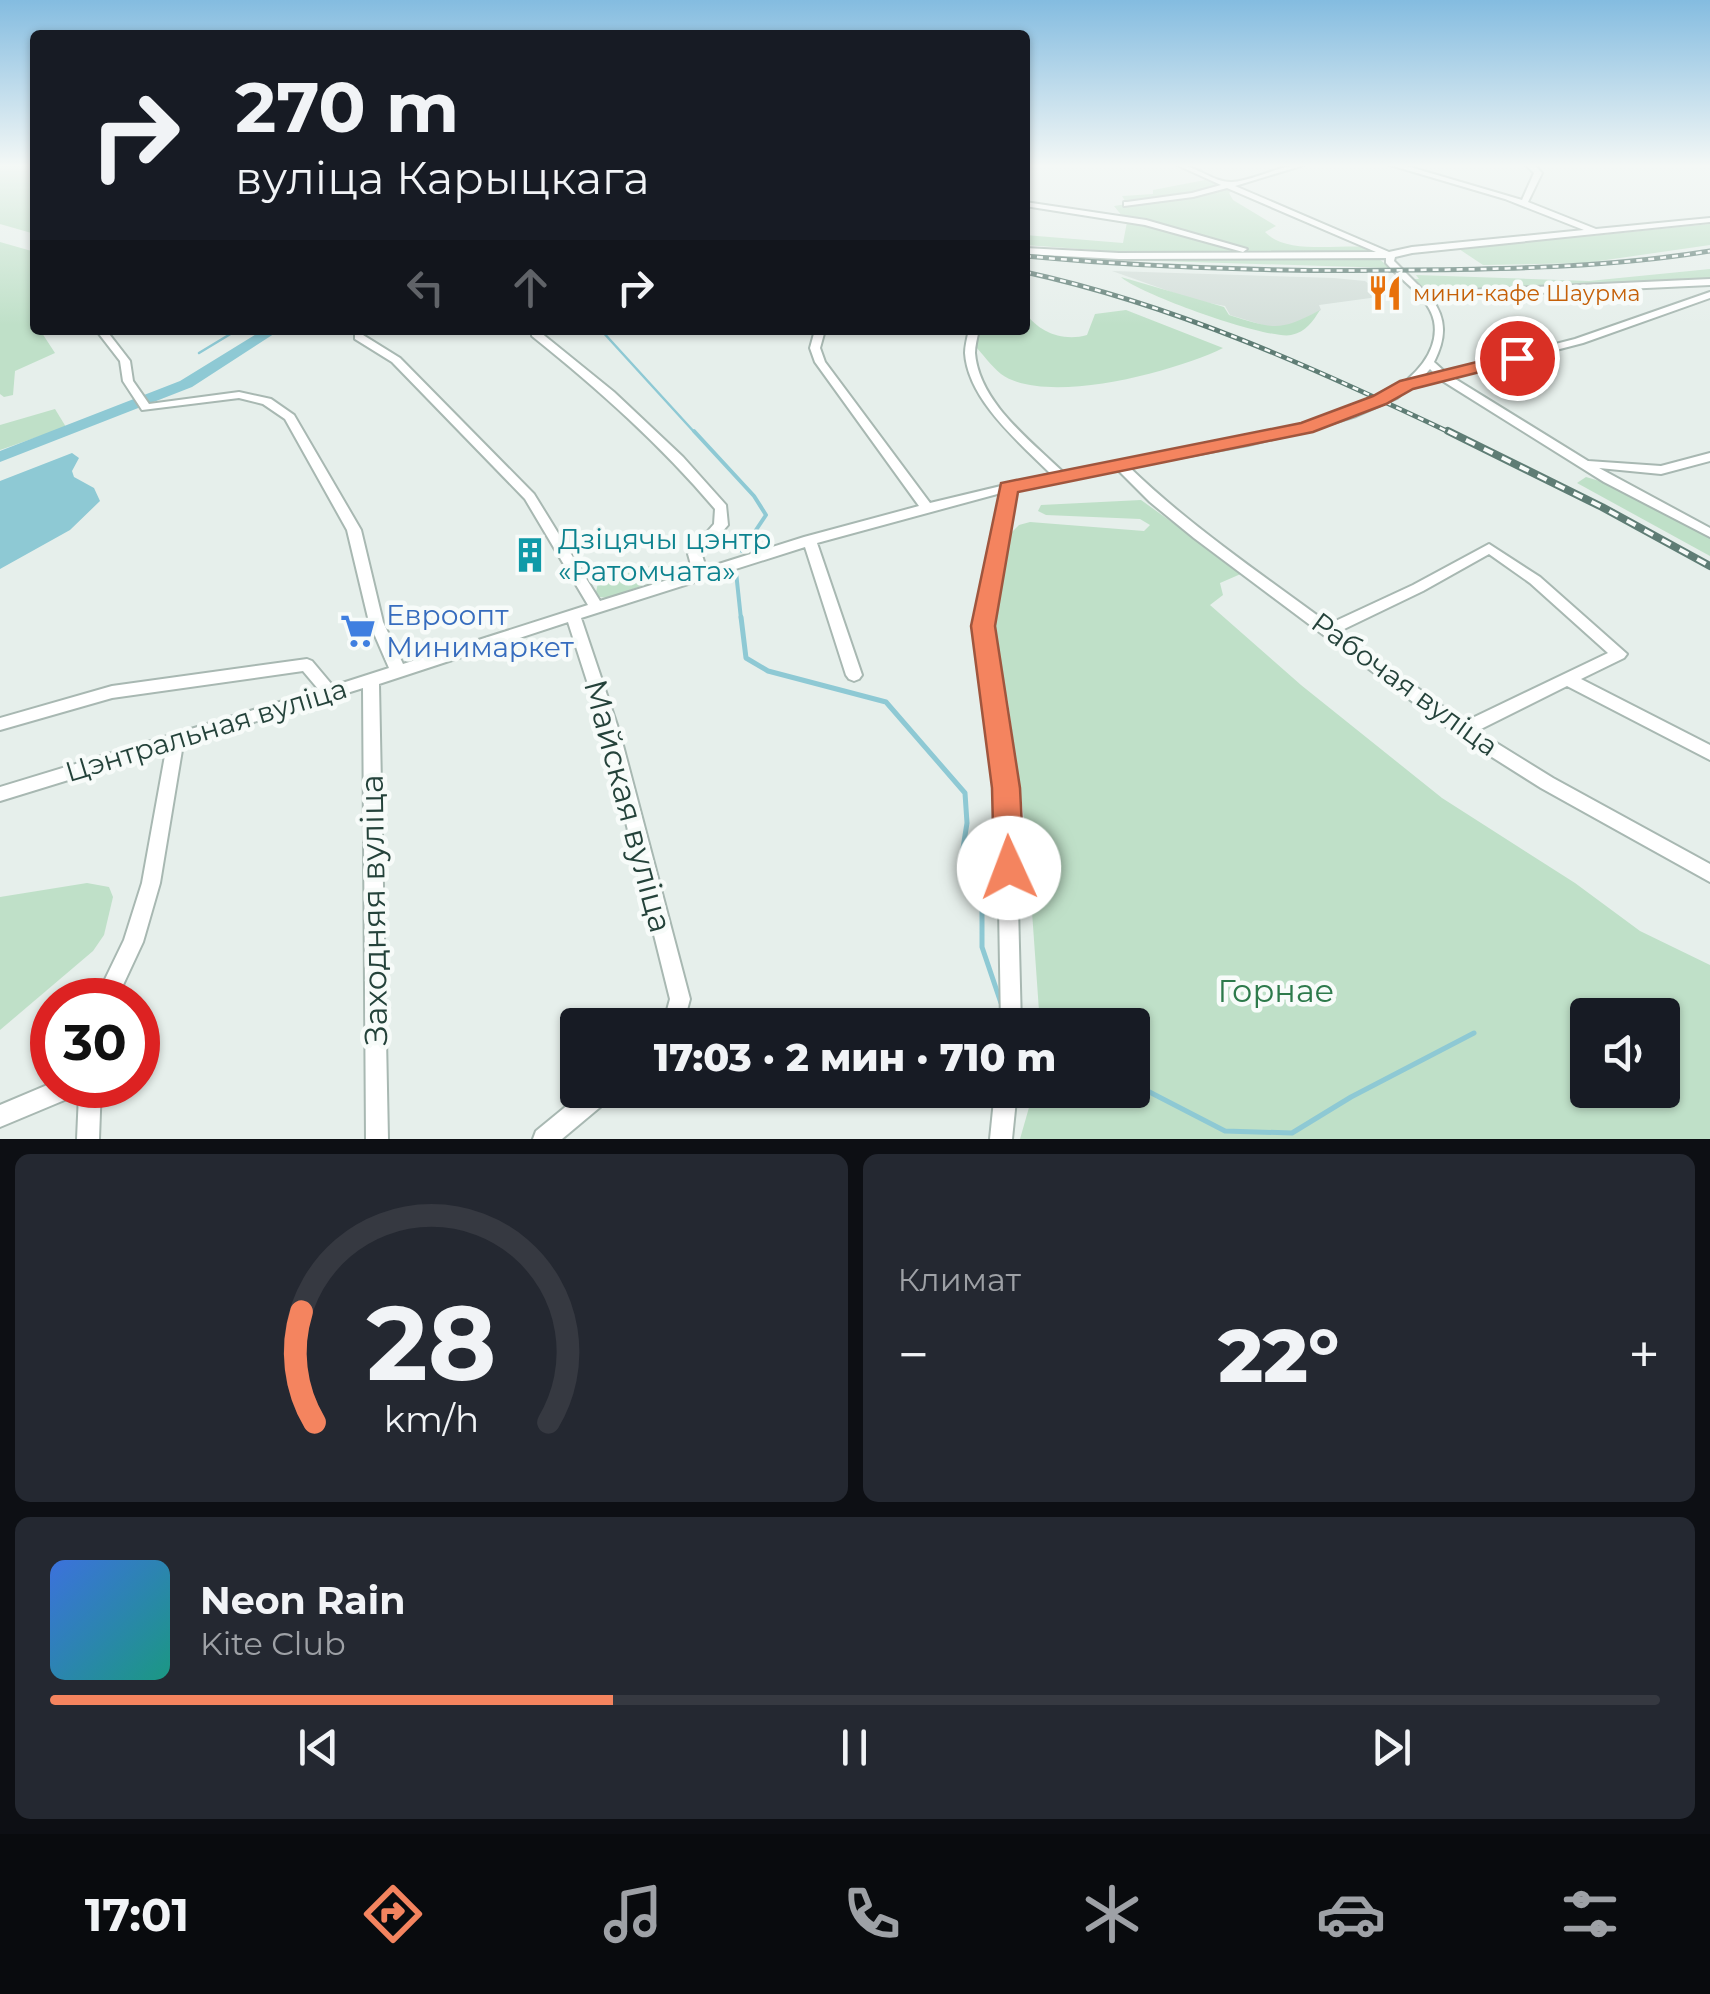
<!DOCTYPE html>
<html lang="ru">
<head>
<meta charset="utf-8">
<style>
  :root { --surface:#171b24; --page:#242831; --text:#f1f3f6; --muted:#9ea1a6; --line:#363941; --accent:#f4845f }
  body { margin:0; font-family:Montserrat,sans-serif; background:var(--page); color:var(--text); height:100vh; display:flex; flex-direction:column; font-size:38px; white-space:nowrap }
  * { box-sizing:border-box; margin:0 }
  p { font-size:32px; color:var(--muted) }
  .icon { flex:none; width:55px; height:55px; fill:none; stroke:currentColor; stroke-width:2; stroke-linecap:round; stroke-linejoin:round }
  .map { position:relative; height:1139px; overflow:hidden }
  .sheet { display:flex; flex-direction:column; gap:15px; padding:15px; background:#0d0f14; flex:1 }
  .sheet>* { flex:none }
  .top-card { position:absolute; left:30px; top:30px; width:1000px; height:305px; border-radius:10px; box-shadow:0 2px 8px #0004; background:#171b24; color:var(--text); overflow:hidden }
  .fabs { position:absolute; left:1570px; top:998px; display:grid; gap:20px }
  .fabs a { display:grid; place-items:center; width:110px; height:110px; border-radius:10px; background:var(--surface); box-shadow:0 2px 8px #0004; font-size:50px }
  .speed { position:absolute; left:30px; top:978px; display:flex; gap:20px; font-size:50px; font-weight:700; text-align:center }
  .speed>* { display:grid; place-content:center; width:130px; height:130px; border-radius:50%; background:var(--surface); box-shadow:0 2px 8px #0004; line-height:1 }
  .speed .limit { border:15px solid #d22; background:#fff; color:#111 }
  .pin { position:absolute; display:grid; place-items:center; width:85px; height:85px; color:#fff; margin:-42px; border:5px solid #fff; border-radius:50%; box-shadow:0 2px 10px #0007 }
  .me { position:absolute; width:110px; margin:-55px; rotate:358deg; stroke-linejoin:round; filter:drop-shadow(0 0 8px #0008) }
  .turn { display:flex; align-items:center; gap:35px; height:210px; padding:0 40px; font-size:45px }
  .turn .icon { width:130px; height:130px; stroke-width:2.5 }
  .turn b { display:block; font-size:70px; line-height:85px }
  .lanes { display:flex; align-items:center; height:95px; padding:0 40px; background:#0003; justify-content:center; gap:50px; direction:ltr }
  .lanes .off { opacity:.35 }
  .big { font-size:75px; font-weight:800; line-height:1.1 }
  .sheet .tile { flex:1; display:flex; flex-direction:column; justify-content:center; gap:15px; min-width:0; padding:0 35px; border-radius:15px; background:var(--page) }
  .sheet .dial { align-items:center; gap:0 }
  .dial svg { height:260px; overflow:visible; fill:none; stroke:var(--line); stroke-width:7; stroke-linecap:round; text-anchor:middle }
  .dial text { fill:var(--text); stroke:none }
  .song { display:flex; align-items:center; gap:30px }
  .cover { width:120px; height:120px; border-radius:15px; background:linear-gradient(135deg,hsl(220 70% 55%),hsl(170 70% 35%)) }
  .played { height:10px; border-radius:5px; background:linear-gradient(90deg,var(--accent) 35%,var(--line) 35%) }
  .keys { display:flex; justify-content:space-around; direction:ltr }
  .heat { display:flex; justify-content:space-between; align-items:center; font-size:55px; direction:ltr }
  .sheet .tiles { flex:1; display:grid; gap:15px; grid-template-columns:1fr 1fr }
  .tile:last-child { grid-column:span 2 }
  .trip { position:absolute; left:560px; top:1008px; width:590px; height:100px; border-radius:10px; background:var(--surface); box-shadow:0 2px 8px #0004; font-weight:800; line-height:100px; text-align:center }
  .tabs { display:flex; height:160px; justify-content:space-around; align-items:center; background:#090b0e; color:var(--muted) }
  .tabs .icon { width:70px; height:70px }
  .tabs .current { color:var(--accent) }
  .tabs b { font-size:45px; color:var(--text) }
  .map>svg:first-child { display:block }
  .built { fill:#d4dfda }
  .green { fill:#bfe0c8; fill-rule:evenodd }
  .water { fill:#8ec9d4 }
  .lines { fill:none; stroke-linecap:round; stroke-linejoin:round }
  .stream-far2 { stroke:#8ec9d4; stroke-width:2.5 }
  .stream-far1 { stroke:#8ec9d4; stroke-width:4 }
  .stream { stroke:#8ec9d4; stroke-width:5 }
  .river { fill:#8ec9d4; fill-rule:evenodd }
  .minor-casing { stroke:#a8b8b2; stroke-width:4 }
  .minor { fill:#fff; fill-rule:evenodd }
  .rail-far1-casing { stroke:#5f7d75; stroke-width:5 }
  .rail-casing { stroke:#5f7d75; stroke-width:8 }
  .rail-far1 { stroke:#f7fbf9; stroke-width:2.5; stroke-dasharray:6; stroke-linecap:butt }
  .rail { stroke:#f7fbf9; stroke-width:4; stroke-dasharray:10; stroke-linecap:butt }
  .route { fill:#f4845f; stroke:#9f563e; stroke-width:2.5 }
  .labels { text-anchor:middle; stroke-width:9; stroke-linejoin:round; paint-order:stroke }
  .far-food-label { font-size:22px; fill:#c56008; stroke:#f7fbf9; text-anchor:start }
  .culture-label { font-size:28px; fill:#0d838f; stroke:#f7fbf9; text-anchor:start }
  .shop-label { font-size:28px; fill:#366cbe; stroke:#f7fbf9; text-anchor:start }
  .street-label { font-size:28px; fill:#24423a; stroke:#f7fbf9 }
  .near-street-label { font-size:32px; fill:#24423a; stroke:#f7fbf9 }
  .near-park-label { font-size:32px; fill:#2d7a4b; stroke:#f7fbf9 }
</style>
</head>
<body>
<div class="map">
<svg width="1710" height="1139" viewBox="0 0 1710 1139">
  <rect width="100%" height="100%" fill="#e6efeb"/>
  <polygon class="built" points="1112,271 1334,278 1365,281 1385,296 1319,305 1321,310 1288,327 1266,326 1230,315 1225,306 1194,300"/>
  <g class="green">
    <polygon points="0,165 35,165 35,234 0,224"/>
    <path d="M1210,179l23,11 -4,3 4,7 43,26 -11,6c21,23 75,12 104,15l7,6 -254,-1 -97,-7v-10l98,8 4,-21 -13,-16 13,-2 -5,-8 31,-2v-4z"/>
    <polygon points="1710,224 1710,245 1585,263 1483,265 1459,249"/>
    <polygon points="0,242 35,252 35,330 40,330 55,353 15,371 13,395 4,397 0,394"/>
    <polygon points="1162,258 1378,258 1390,268 1126,260"/>
    <polygon points="1710,269 1710,279 1455,291 1428,290 1410,279 1419,279 1416,275 1589,281"/>
    <path d="M1121,277l103,30 5,8c45,14 50,17 91,-5 -7,11 -14,22 -29,25 -24,5 -152,-41 -170,-58z"/>
    <path d="M1126,310l97,38c-46,23 -177,59 -222,26 -10,-8 -18,-20 -27,-29l5,-15h46v-18c13,20 38,30 62,23l8,-21z"/>
    <polygon points="55,409 66,427 0,450 0,425"/>
    <polygon points="1586,477 1610,484 1710,536 1710,556 1577,483"/>
    <path d="M1141,500l102,73 -23,10 3,12 -13,10 91,80 141,113 133,85 65,48 70,34v174h-690l14,-49h98v-65h-92l-13,-184 -19,-140 -10,-30 -8,-47 20,-90 9,-9 11,-3 114,9 6,-6 -10,-6 -94,-4 -8,-4 3,-6zM1588,1015h74v75h-74z"/>
    <polygon points="669,564 685,570 608,598 599,597 596,592 598,583 650,566"/>
    <polygon points="87,883 109,887 113,897 104,935 93,951 0,1030 0,897"/>
  </g>
  <polygon class="water" points="72,453 79,458 72,471 74,477 94,488 100,501 70,530 0,569 0,481"/>
  <g class="lines">
    <g class="stream-far2">
      <polyline points="601,330 696,434"/>
      <polyline points="199,353 237,330"/>
    </g>
    <g class="stream-far1">
      <polyline points="694,431 754,496 766,515 742,551"/>
      <polyline points="736,572 741,619"/>
    </g>
    <g class="stream">
      <polyline points="741,617 746,658 768,671 886,702 965,793 967,823 960,867 982,909 982,947 1001,1003"/>
      <polyline points="1132,1083 1225,1131 1292,1133 1351,1097 1474,1033"/>
    </g>
    <polygon class="river" points="263,330 280,330 192,387 0,462 0,451 180,381"/>
    <defs>
      <g id="minor">
        <path d="M1177,165c19,0 37,18 55,17 24,-2 46,-17 72,-17l-69,21 154,66 23,-5 172,-17 -79,-31 -115,-34h13l119,35 12,-27 -8,-8h8l8,8 -14,29 68,27 114,-11v4l-298,31 -17,4 -1,4 31,31 285,-13v6l-279,13c16,21 15,40 3,64l11,10 130,-33 135,-47v6l-127,45 -131,34 136,84 73,5 49,-13v8l-49,13 -62,-6 111,60v9l-106,-55 -163,-102 -32,8 -12,10 -41,18 -49,15 -59,14 -119,22c61,59 132,107 200,157l84,-39 76,-41 51,33 87,77 -3,4 -43,21 129,66v15l-143,-74 -90,45 76,47 157,86v18l-169,-94 -84,-53 -263,-197 -44,-36 -33,-33 -103,21 -24,136 25,162 6,237h-20l-4,-237 -21,-162 25,-133 -184,50 45,132 -3,4 -5,2 -5,-2 -3,-4 -41,-128 -224,71 39,116 70,265 -7,26h-20l7,-26 -66,-265 -36,-112 -189,62 9,455h-22l-3,-451 -180,56 -23,139 -17,59 -27,58h-21l29,-60 18,-57 24,-133 -166,51v-14l319,-97 -16,-19 -191,27 -112,32v-12l112,-32 195,-27 5,2 21,25 56,-18 -20,-46 -22,-92 -62,-111 -22,-15 -24,-6 -97,12 -19,-29 -3,-20 -24,-31h10l24,31 3,20 16,23 90,-12 32,7 23,16 67,115 22,92 20,42 185,-59 -63,-106 -133,-137 -37,-23v-4h8l37,23 134,136 66,107 93,-29 -5,-18 26,-30 1,-15c-55,-65 -117,-120 -183,-173v-4h8l74,60 69,65 43,48 2,20 -26,30 4,13 98,-31 115,-31 -104,-144 -5,-14 5,-18h10l-5,18 5,14 105,141 121,-29c-31,-31 -83,-74 -86,-121 0,-7 2,-15 4,-23h10c-2,8 -4,16 -4,23 4,49 55,87 88,119 70,-13 140,-23 210,-40 38,-9 80,-19 115,-39 25,-14 52,-41 46,-72 -5,-24 -33,-40 -48,-58v-5l-267,1 -94,-5v-6l94,5 257,-1 -149,-64 -34,9 -69,9v-4h3l65,-9 29,-8zM1430,369l6,6 -14,3zM1489,554l41,29 78,70 -144,69 -124,-91 83,-40z"/>
        <polygon points="1025,202 1146,220 1247,249 1243,252 1145,225 1025,206"/>
        <polygon points="52,1083 52,1085 101,1085 99,1139 77,1139 79,1094 0,1127 0,1105"/>
        <polygon points="586,1090 614,1090 611,1098 562,1139 533,1139 536,1131"/>
        <polygon points="995,1090 1017,1090 1012,1139 990,1139"/>
      </g>
    </defs>
    <use href="#minor" class="minor-casing"/>
    <use href="#minor" class="minor"/>
    <defs>
      <g id="rail-far1">
        <path d="M1025,256c129,12 259,16 389,14 99,-1 198,-3 296,-19"/>
        <path d="M1025,272c151,33 289,96 428,162"/>
      </g>
      <polyline id="rail" points="1448,431 1602,507 1710,566"/>
    </defs>
    <use href="#rail-far1" class="rail-far1-casing"/>
    <use href="#rail" class="rail-casing"/>
    <use href="#rail-far1" class="rail-far1"/>
    <use href="#rail" class="rail"/>
  </g>
  <linearGradient id="sky" x2="0" y2="1"><stop stop-color="#84bce0"/><stop offset="0.51" stop-color="#f4f8f6"/><stop offset="1" stop-color="#f4f8f6" stop-opacity="0"/></linearGradient>
  <rect width="1710" height="325" fill="url(#sky)"/>
  <polygon class="route" points="1517,352 1523,354 1523,361 1413,389 1386,404 1313,432 1018,492 995,626 1020,788 1024,868 1020,878 1009,882 998,878 994,868 992,788 971,626 1001,483 1301,423 1373,396 1400,381"/>
  <defs>
    <symbol id="restaurant-bare" viewBox="-9 -9 18 18"><path d="M-5-6h1v4h1v-4h1v4h1v-4h1v5L-1.5 .5V6h-2V.5L-5-1ZM5-6V6H3V1.5H1.5Q1.5-4 5-6Z" fill="#e8710a" stroke="#f7fbf9" stroke-width="2.5" paint-order="stroke"/></symbol>
    <symbol id="building-bare" viewBox="-9 -9 18 18"><path d="M-4-6H4V6H1V3H-1V6H-4ZM-2.5-4.3h1.7v1.8h-1.7ZM.8-4.3h1.7v1.8H.8ZM-2.5-1h1.7V.8h-1.7ZM.8-1h1.7V.8H.8Z" fill="#0f9aa8" stroke="#f7fbf9" stroke-width="2.5" paint-order="stroke"/></symbol>
    <symbol id="supermarket-bare" viewBox="-9 -9 18 18"><path d="M-6-5.5h2.5l.6 2H6L4.5 2H-2.5L-4.4-4H-6ZM-1.5 3.2a1.3 1.3 0 1 0 .1 0ZM3 3.2a1.3 1.3 0 1 0 .1 0Z" fill="#3f7fe0" stroke="#f7fbf9" stroke-width="2.5" paint-order="stroke"/></symbol>
  </defs>
  <g fill-rule="evenodd">
    <use href="#restaurant-bare" x="1360" y="268" width="50" height="50"/>
    <use href="#building-bare" x="505" y="530" width="50" height="50"/>
    <use href="#supermarket-bare" x="333" y="606" width="50" height="50"/>
  </g>
  <g class="labels">
    <g class="far-food-label">
      <text x="1413" y="301">мини-кафе Шаурма</text>
    </g>
    <g class="culture-label">
      <text x="558" y="549">Дзіцячы цэнтр<tspan x="558" dy="32">«Ратомчата»</tspan></text>
    </g>
    <g class="shop-label">
      <text x="386" y="625">Евроопт<tspan x="386" dy="32">Минимаркет</tspan></text>
    </g>
    <g class="street-label">
      <text transform="translate(1405 684) rotate(36)" y="10">Рабочая вуліца</text>
      <text transform="translate(206 730) rotate(-17)" y="10">Цэнтральная вуліца</text>
    </g>
    <g class="near-street-label">
      <text transform="translate(628 806) rotate(75)" y="11">Майская вуліца</text>
      <text transform="translate(374 910) rotate(-91)" y="11">Заходняя вуліца</text>
    </g>
    <g class="near-park-label">
      <text x="1276" y="1002">Горнае</text>
    </g>
  </g>
</svg>
<div class="fabs">
<a><svg class="icon" aria-label="sound" viewBox="0 0 24 24"><path d="M4 9h4l5-4v14l-5-4H4zM17 9q2 3 0 6"/></svg></a>
</div>
<div class="speed"><div class="limit">30</div></div>
<div class="pin" style="left:1517px;top:358px;background:#d93025"><svg class="icon" aria-label="arrive" viewBox="0 0 24 24"><path d="M6 21V4h12l-3 4 3 4H6"/></svg></div>
<svg class="me" style="left:1009px;top:868px" viewBox="-20 -20 40 40"><circle r="19" fill="#fff"/><path d="M0-13L10 11 0 6-10 11z" fill="#f4845f"/></svg>
<div class="trip">17:03 · 2 мин · 710 m</div>
<div class="top-card">
<div class="turn"><svg class="icon" aria-label="right" viewBox="0 0 24 24"><path d="M7 20v-9h11M14 6l5 5-5 5"/></svg><div><b>270 m</b>вуліца Карыцкага</div></div>
<div class="lanes"><svg class="icon off" aria-label="left" viewBox="0 0 24 24"><path d="M17 20v-9H6M10 6l-5 5 5 5"/></svg><svg class="icon off" aria-label="ahead" viewBox="0 0 24 24"><path d="M12 20V5M6 11l6-6 6 6"/></svg><svg class="icon" aria-label="right" viewBox="0 0 24 24"><path d="M7 20v-9h11M14 6l5 5-5 5"/></svg></div>
</div>
</div>
<section class="sheet">
<div class="tiles">
<div class="tile dial"><svg viewBox="0 0 100 80">
<path d="M14 69A42 42 0 1 1 86 69"/>
<path d="M14 69A42 42 0 0 1 10 35" stroke="#f4845f"/>
<text x="50" y="56" font-size="32" font-weight="700">28</text>
<text x="50" y="72" font-size="11">km/h</text>
</svg></div>
<div class="tile"><p>Климат</p>
<div class="heat"><a>−</a><b class="big">22°</b><a>+</a></div>
</div>
<div class="tile">
<div class="song"><i class="cover"></i><div><b>Neon Rain</b><p>Kite Club</p></div></div>
<div class="played"></div>
<div class="keys"><svg class="icon" aria-label="previous" viewBox="0 0 24 24"><path d="M18 5L8 12l10 7zM5 5v14"/></svg><svg class="icon" aria-label="pause" viewBox="0 0 24 24"><path d="M8 5v14M16 5v14"/></svg><svg class="icon" aria-label="next" viewBox="0 0 24 24"><path d="M6 5l10 7-10 7zM19 5v14"/></svg></div>
</div>
</div>
</section>
<nav class="tabs">
<b>17:01</b>
<svg class="icon current" aria-label="directions" viewBox="0 0 24 24"><path d="M12 3l9 9-9 9-9-9zM9 14v-3h6M13 9l2 2-2 2"/></svg>
<svg class="icon" aria-label="music" viewBox="0 0 24 24"><path d="M9 18V5l10-2v13"/><circle cx="6" cy="18" r="3"/><circle cx="16" cy="16" r="3"/></svg>
<svg class="icon" aria-label="phone" viewBox="0 0 24 24"><path d="M5 4h4l2 5-3 2q2 4 5 5l2-3 5 2v4C11 20 4 13 5 4z"/></svg>
<svg class="icon" aria-label="climate" viewBox="0 0 24 24"><path d="M12 3v18M4 7l16 10M4 17L20 7"/></svg>
<svg class="icon" aria-label="car" viewBox="0 0 24 24"><path d="M5 17H2v-5l4-1 3-4h7l3 4 3 1v5h-3M9 17h6M6 11h13"/><circle cx="7" cy="17" r="2"/><circle cx="17" cy="17" r="2"/></svg>
<svg class="icon" aria-label="filters" viewBox="0 0 24 24"><path d="M4 7h16M4 17h16"/><circle cx="9" cy="7" r="2"/><circle cx="15" cy="17" r="2"/></svg>
</nav>
</body>
</html>
